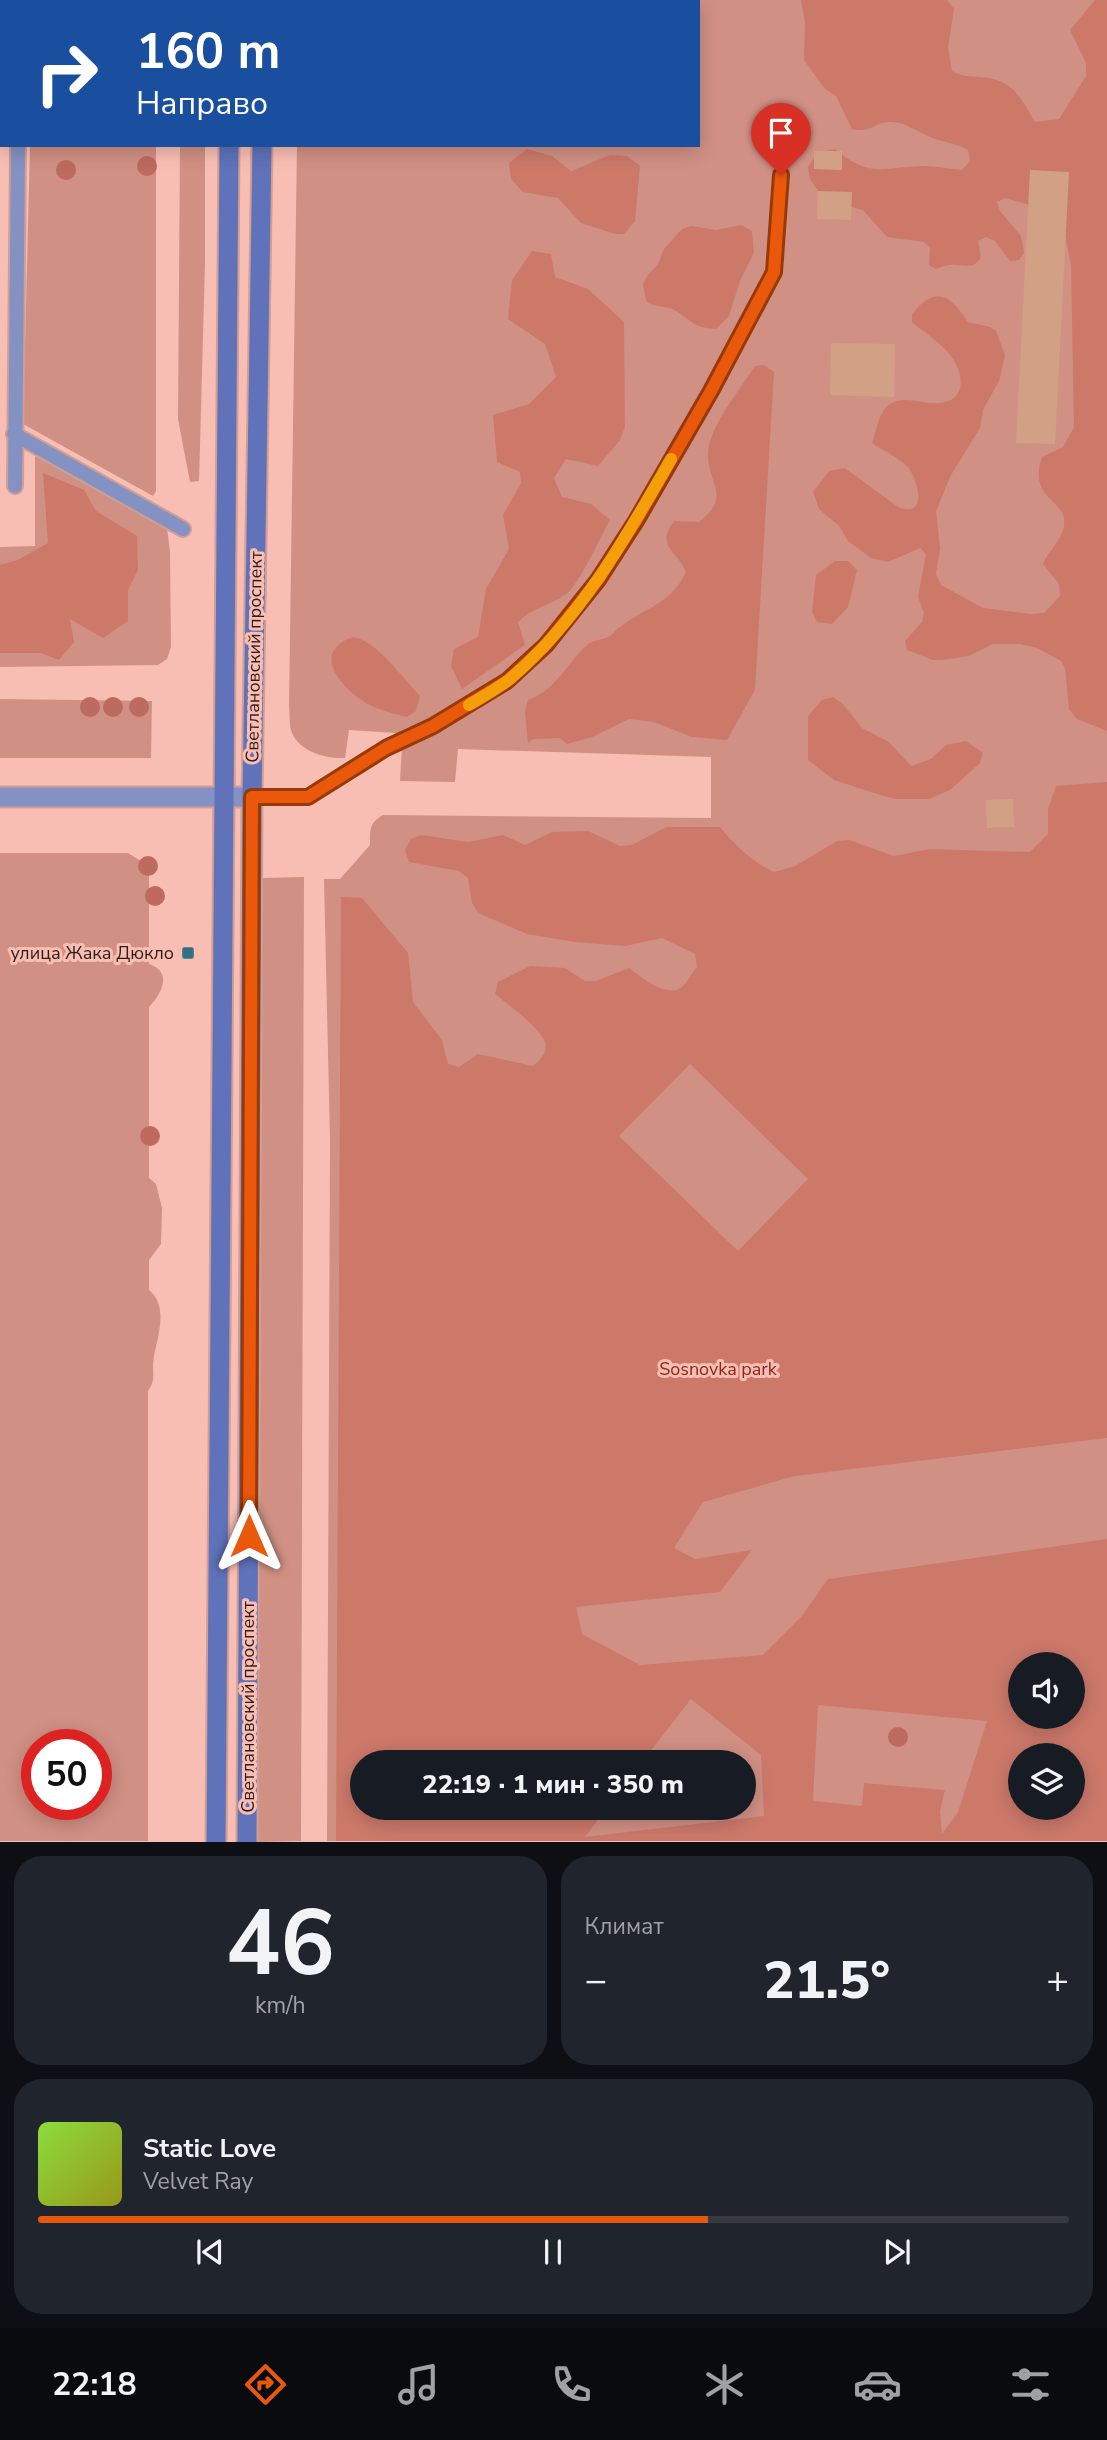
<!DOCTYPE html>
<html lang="ru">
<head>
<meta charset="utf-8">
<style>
  :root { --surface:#171b24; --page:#20242c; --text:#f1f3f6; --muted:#9ea1a6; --line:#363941; --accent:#ea580c }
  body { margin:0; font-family:"Nunito Sans",sans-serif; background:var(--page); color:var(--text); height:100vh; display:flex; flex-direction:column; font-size:26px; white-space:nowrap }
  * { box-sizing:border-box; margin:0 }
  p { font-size:23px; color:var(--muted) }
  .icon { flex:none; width:38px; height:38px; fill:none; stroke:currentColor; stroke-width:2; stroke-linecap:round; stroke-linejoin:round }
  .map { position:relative; height:1842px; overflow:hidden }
  .panel { display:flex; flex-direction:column; gap:14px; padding:14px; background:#0d0f14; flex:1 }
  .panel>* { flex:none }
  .banner { position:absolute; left:0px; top:0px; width:700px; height:147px; box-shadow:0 4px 18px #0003; background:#1a4fa0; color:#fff; overflow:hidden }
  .buttons { position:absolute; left:1008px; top:1652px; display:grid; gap:14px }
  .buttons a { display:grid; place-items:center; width:77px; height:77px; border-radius:50%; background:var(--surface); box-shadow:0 4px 18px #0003; font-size:35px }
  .speed { position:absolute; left:21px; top:1729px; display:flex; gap:14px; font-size:35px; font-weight:700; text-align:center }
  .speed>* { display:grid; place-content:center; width:91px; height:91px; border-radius:50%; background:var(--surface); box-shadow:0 4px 18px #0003; line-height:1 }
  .speed .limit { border:10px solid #d22; background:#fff; color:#111 }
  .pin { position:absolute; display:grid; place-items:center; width:60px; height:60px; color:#fff; margin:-72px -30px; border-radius:50% 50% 50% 0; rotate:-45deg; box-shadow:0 0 7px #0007 }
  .pin .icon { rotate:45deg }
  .me { position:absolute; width:77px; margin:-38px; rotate:0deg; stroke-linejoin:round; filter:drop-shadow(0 0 5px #0008) }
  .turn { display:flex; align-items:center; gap:24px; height:147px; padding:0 21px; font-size:32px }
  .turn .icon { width:91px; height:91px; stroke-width:2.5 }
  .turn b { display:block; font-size:49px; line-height:60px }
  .big { font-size:52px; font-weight:800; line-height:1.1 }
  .panel .widget { flex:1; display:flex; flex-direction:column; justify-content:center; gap:10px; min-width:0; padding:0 24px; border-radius:28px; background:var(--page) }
  .panel .dial { align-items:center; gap:0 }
  .dial b { font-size:91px; line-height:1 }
  .song { display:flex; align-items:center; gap:21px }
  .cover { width:84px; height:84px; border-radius:10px; background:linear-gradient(135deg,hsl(90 70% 55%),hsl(60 70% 35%)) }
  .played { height:7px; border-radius:4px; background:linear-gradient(90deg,var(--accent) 65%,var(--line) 65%) }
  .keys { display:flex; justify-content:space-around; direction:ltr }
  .heat { display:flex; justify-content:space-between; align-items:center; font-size:38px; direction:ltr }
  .panel .tiles { flex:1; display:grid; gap:14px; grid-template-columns:1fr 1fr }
  .widget:last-child { grid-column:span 2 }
  .trip { position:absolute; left:350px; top:1750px; width:406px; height:70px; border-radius:35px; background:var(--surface); box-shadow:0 4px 18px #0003; font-weight:800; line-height:70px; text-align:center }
  .tab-bar { display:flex; height:112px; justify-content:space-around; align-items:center; background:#090b0e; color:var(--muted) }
  .tab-bar .icon { width:49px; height:49px }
  .tab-bar .active { color:var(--accent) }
  .tab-bar b { font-size:32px; color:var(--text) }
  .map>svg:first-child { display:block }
  .green { fill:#d19084; fill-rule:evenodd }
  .forest { fill:#cc796a; fill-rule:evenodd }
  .building { fill:#d2a185 }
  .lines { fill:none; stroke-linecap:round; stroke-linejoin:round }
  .service-casing { stroke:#d19e94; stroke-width:18 }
  .tertiary-casing { stroke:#d19e94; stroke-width:23 }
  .secondary-casing { stroke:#d19e94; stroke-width:23 }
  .service { stroke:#8392c3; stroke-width:14 }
  .tertiary { stroke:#8392c3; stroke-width:19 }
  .secondary { stroke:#5f72ba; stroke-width:19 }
  .tree { fill:#bc6b5e }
  .route-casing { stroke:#983908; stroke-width:18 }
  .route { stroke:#ea580c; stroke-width:12 }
  .slow { stroke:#f59e0b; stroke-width:12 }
  .poi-dot { fill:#2c737f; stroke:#f9beb3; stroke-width:2.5 }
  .labels { text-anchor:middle; stroke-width:6; stroke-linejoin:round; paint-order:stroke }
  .street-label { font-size:18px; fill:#311c18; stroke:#f9beb3 }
  .poi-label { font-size:18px; fill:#311c18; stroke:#f9beb3; text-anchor:end }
  .park-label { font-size:18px; fill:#8b2719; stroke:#f9beb3 }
</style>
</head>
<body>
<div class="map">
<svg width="1107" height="1842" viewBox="0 0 1107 1842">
  <rect width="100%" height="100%" fill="#f9beb3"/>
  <g class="green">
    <path d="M299,0h808v1841h-780l3,-701 -6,-261h16l30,-34c0,-15 -1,-22 13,-30l328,3v-61l-253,-8 -3,33 -55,-1 2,-36 -7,-12 -46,-3 -4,28c-20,1 -48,-7 -54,-28 -2,-7 -1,-17 -2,-24l8,-561h401v-143zM1020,1664h53v53h-53zM1020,1755h53v53h-53zM362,1762h382v46h-382z"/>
    <polygon points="30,145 156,145 156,491 153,496 23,424"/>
    <polygon points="180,145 205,145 205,263 199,481 190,482 178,419"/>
    <polygon points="35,456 167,527 170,552 171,647 167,659 158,665 0,667 0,547 35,546"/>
    <polygon points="0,699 152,701 151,758 0,758"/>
    <path d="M0,853h128l21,13v98c24,8 13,29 0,43v171l7,6 6,24 -1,36 -12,16v30c22,18 6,51 4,74 0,11 2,17 -5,27v450h-148zM37,1745h59v59h-59z"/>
    <polygon points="304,877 301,1841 258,1842 261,878"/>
  </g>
  <g class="forest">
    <path d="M801,0h146l7,9 -6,38 4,24c15,9 32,3 47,10 18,6 27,26 36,41l24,-3 27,-43v-13l-16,-33 25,-30h12v731l-30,-12 -8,-10 -4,-41 -4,-7 -24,-13 -17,-4h-27l-24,12 -28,4h-8l-26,-10 -2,-9 17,-19 2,-9 -6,-16 8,-43 -6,-6 -32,14 -17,-4 -23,-17 -9,-15 -20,-17 -6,-17 16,-21 16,-3 53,39c29,11 21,-22 12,-37 -7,-11 -27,-19 -38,-27 4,-10 7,-33 18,-39 14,-9 33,0 48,-1 27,-1 27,-26 15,-44 -9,-14 -28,-26 -41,-37v-8c23,-29 38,-20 56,8l22,5 6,4 9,24 -6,26 -16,29 -3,18 -29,47 -15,36 4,37 -4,26 5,11 42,23 48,6 13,-1 16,-17 -1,-12 -16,-20c5,-13 19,-24 21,-38 4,-27 -37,-26 -22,-69l21,-10 11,-20 -3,-162 -5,-26 -9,-15 -27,-19 -25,-7 -8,4 3,9 21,25 3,17 -5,7 -9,1 -15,-20 -9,-4 -8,4 3,16c-8,13 -14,8 -27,8 -6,-1 -12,2 -18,4l-7,-4 1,-17 -6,-6 -37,-5 -24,-27 -39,-10 -14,-21 -2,-12 6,-9 10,-7 11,-2c36,30 47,18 89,17 12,0 26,3 38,4l8,-9 -2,-11c-11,-6 -20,-7 -32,-11 -15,-4 -30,-18 -47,-17 -16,1 -17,11 -37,7l-16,-33 -11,-7 -21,-29 1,-37z"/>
    <polygon points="527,149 552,156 571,171 610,155 627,156 640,166 635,221 624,234 615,234 581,223 558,198 523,192 511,179 509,163"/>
    <path d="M741,225l11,6 2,22 -14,28 -11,35 -13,13c-28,-2 -23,-10 -44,-20 -10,-4 -18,-1 -26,-8l-3,-17 4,-8 11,-12 6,-15 18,-20 9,-3 25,4z"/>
    <path d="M532,251l19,3 4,23 33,12 36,33 1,105 -5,13 -22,26 -32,-7 -12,19 8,19 29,7 19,16c-9,16 -32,67 -45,75 -15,10 -33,13 -47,27l7,23 -63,44 -11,-23 3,-17 24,-12 8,-48 23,-40 -6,-34 18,-32 -1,-11 -23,-10 -4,-47 36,-11 27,-27 -11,-33 -37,-25 4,-39z"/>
    <path d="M764,365l10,7 -19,318 -28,50 -35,-3 -38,-15 -25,-3 -37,18 -25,7 -7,-6 -27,1 -5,4 -3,-31 3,-12c27,-9 39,-37 59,-55 6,-5 14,-5 21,-8 5,-2 7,-7 12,-10 26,-20 51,-23 66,-55 -9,-22 -31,-25 -12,-51l25,1c34,-27 8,-37 9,-69 1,-26 33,-65 47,-87z"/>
    <polygon points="43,473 84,490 96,511 137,536 138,570 128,590 128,621 103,638 70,619 74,642 59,660 41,653 0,653 0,565 18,560 48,543"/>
    <polygon points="835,561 848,561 857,570 848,607 832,624 817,622 812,612 816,575"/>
    <path d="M353,637c25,4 50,42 67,59l-4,15 -9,6c-15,-4 -34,-8 -47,-18 -23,-17 -47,-48 -7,-62z"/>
    <polygon points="833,697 842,703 862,728 889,742 911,766 931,759 946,745 966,741 983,753 980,763 950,790 929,799 895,799 877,794 834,780 808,760 808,716 822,700"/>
    <path d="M1107,782v656l-312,38 -92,26 -29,46 21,11 57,-9 -32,42 -144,15 6,27 58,31 123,-10 38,-38 27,-38 279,-40v302h-771l5,-944 21,1 46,55 5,49 29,38 6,24 11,3 19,-13 55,12c6,-5 12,-11 13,-19 1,-15 -39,-43 -51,-53l3,-12 32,-16 35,2 20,13h11l33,-13c13,9 38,32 54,18 5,-5 9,-13 14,-19l-2,-13 -33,-16 -37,8 -50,-4 -48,-8 -49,-21 -6,-10 -4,-25 -9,-7 -50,-9 -4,-12 6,-11 11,-4 46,7 35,-7 22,10 27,-13 36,-1 32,15 12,-1 34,-18h54c15,18 32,35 54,45l21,-6 42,-25 12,-1 45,16 36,-7 100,3 18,-18v-25l8,-23zM690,1064l118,115 -70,72 -119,-115zM1020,1664h53v53h-53zM691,1699l70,56 3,61 -179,21 22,-29h-245v-46h280zM818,1705l169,16 -29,91 -16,22 -2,-23 5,-21 -81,-7 -2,23 -49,-5zM1020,1755h53v53h-53z"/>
  </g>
  <g class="building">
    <polygon points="814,151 842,151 842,170 814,169"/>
    <polygon points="1030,170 1069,172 1055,444 1016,443"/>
    <polygon points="818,191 852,192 851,220 817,219"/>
    <polygon points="831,343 895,344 894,397 830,395"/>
    <polygon points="1013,799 1014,827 987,828 986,800"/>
  </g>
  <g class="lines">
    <defs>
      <g id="service">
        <polyline points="18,2 18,0"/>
        <polyline points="14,434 183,529"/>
        <polyline points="15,486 18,145"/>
        <polyline points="252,797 308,797 386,748 433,726 507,681 546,645 598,580 636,521 711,391 774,272 781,175"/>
      </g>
      <polyline id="tertiary" points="0,797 252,797"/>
      <g id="secondary">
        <polyline points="230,2 230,0"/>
        <polyline points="265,2 265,0"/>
        <polyline points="216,1842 229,145"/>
        <polyline points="247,1842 252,797 262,145"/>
      </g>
    </defs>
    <use href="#service" class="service-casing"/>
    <use href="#tertiary" class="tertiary-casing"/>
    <use href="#secondary" class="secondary-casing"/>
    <use href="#service" class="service"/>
    <use href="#tertiary" class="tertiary"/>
    <use href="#secondary" class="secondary"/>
  </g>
  <g class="tree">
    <circle cx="147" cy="166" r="10"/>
    <circle cx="66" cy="170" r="10"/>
    <circle cx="90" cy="707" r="10"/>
    <circle cx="113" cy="707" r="10"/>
    <circle cx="139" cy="707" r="10"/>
    <circle cx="148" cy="866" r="10"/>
    <circle cx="155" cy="896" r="10"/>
    <circle cx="150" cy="1136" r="10"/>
    <circle cx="898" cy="1737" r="10"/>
  </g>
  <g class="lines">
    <defs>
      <polyline id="route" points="249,1536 252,797 308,797 386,748 433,726 507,681 546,645 598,580 636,521 711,391 774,272 781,175"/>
    </defs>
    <use href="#route" class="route-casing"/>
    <use href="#route" class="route"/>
    <path class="slow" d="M469,705c13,-8 28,-16 41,-26 70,-60 116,-141 161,-220"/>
  </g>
  <rect class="poi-dot" x="181" y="946" width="14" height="14" rx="3.5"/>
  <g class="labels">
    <g class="street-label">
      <text transform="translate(254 657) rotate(-89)" y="6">Светлановский проспект</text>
      <text transform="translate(248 1707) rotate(-90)" y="6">Светлановский проспект</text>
    </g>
    <g class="poi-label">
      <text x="174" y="959">улица Жака Дюкло</text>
    </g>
    <g class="park-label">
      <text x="718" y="1375">Sosnovka park</text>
    </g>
  </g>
</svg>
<div class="buttons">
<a><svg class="icon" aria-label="sound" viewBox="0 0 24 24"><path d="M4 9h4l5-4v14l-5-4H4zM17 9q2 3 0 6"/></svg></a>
<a><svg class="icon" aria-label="layers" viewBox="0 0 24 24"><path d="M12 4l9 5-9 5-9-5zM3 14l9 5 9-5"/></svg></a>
</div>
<div class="speed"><div class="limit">50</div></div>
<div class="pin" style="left:781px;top:175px;background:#d93025"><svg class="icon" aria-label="arrive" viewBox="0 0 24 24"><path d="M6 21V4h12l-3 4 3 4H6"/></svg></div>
<svg class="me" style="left:249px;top:1536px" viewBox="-20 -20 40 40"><path d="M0-17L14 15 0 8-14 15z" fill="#ea580c" stroke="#fff" stroke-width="4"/></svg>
<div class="trip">22:19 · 1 мин · 350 m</div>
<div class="banner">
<div class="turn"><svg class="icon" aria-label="right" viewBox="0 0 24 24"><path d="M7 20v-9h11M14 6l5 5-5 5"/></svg><div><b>160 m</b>Направо</div></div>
</div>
</div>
<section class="panel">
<div class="tiles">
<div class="widget dial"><b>46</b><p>km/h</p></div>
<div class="widget"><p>Климат</p>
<div class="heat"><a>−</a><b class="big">21.5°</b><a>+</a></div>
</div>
<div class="widget">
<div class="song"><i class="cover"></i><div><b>Static Love</b><p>Velvet Ray</p></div></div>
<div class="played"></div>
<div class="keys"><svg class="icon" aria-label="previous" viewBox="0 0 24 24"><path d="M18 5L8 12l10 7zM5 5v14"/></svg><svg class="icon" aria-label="pause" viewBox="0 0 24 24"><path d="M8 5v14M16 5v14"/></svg><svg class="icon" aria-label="next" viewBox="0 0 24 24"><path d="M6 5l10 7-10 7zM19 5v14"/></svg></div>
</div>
</div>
</section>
<nav class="tab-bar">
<b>22:18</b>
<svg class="icon active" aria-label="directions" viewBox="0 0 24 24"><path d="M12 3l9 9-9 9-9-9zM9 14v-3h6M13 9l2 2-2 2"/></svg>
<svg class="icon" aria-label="music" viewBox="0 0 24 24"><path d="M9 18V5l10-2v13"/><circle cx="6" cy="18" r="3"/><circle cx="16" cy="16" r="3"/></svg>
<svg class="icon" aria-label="phone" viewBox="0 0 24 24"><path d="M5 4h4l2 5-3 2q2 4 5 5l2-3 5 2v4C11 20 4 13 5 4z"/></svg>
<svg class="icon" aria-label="climate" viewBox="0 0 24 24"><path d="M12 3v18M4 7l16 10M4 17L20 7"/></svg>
<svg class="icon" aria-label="car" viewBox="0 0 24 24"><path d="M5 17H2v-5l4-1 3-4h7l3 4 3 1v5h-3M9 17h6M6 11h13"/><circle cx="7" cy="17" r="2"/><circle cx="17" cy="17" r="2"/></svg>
<svg class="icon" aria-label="filters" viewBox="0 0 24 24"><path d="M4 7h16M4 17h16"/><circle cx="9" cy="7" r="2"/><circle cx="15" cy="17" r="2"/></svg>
</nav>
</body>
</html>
